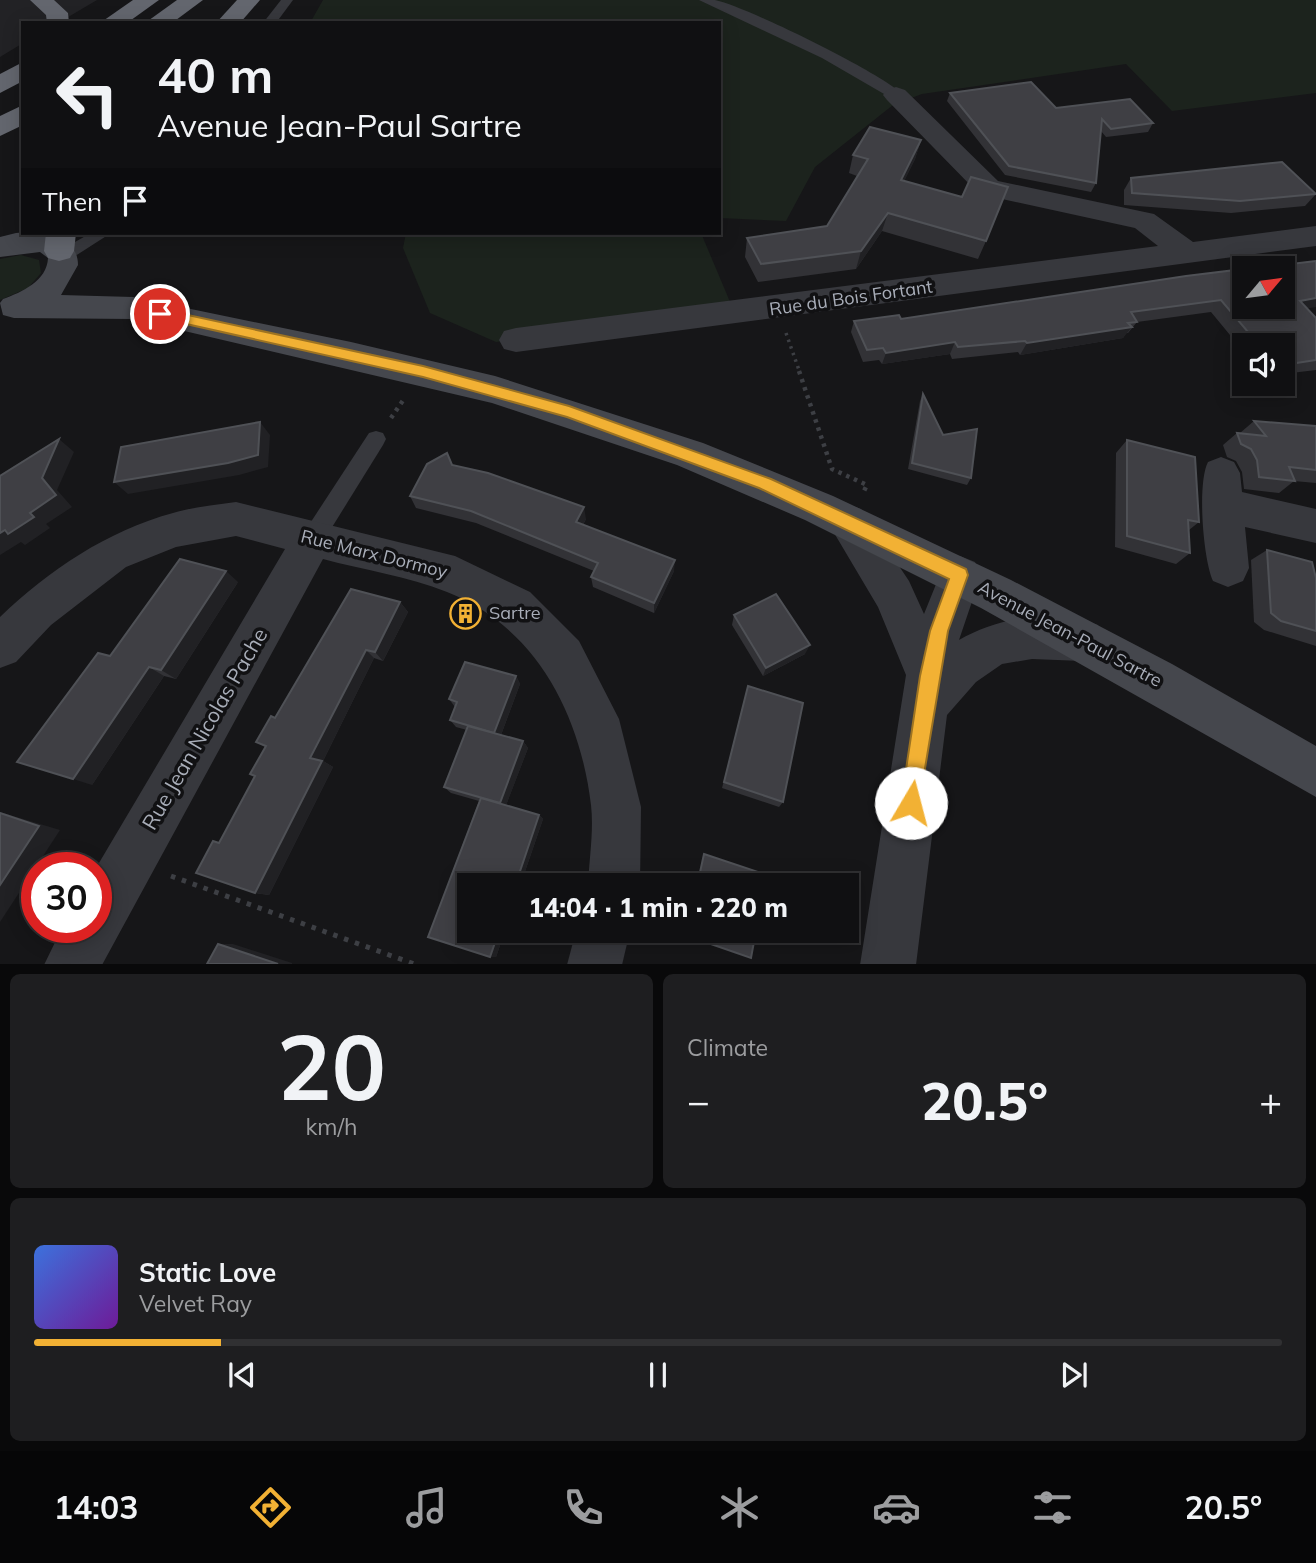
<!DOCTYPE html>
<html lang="en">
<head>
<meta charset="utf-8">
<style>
  :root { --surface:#101012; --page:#1e1e20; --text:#f1f3f6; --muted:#9c9d9f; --line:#303032; --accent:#f2b134 }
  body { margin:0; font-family:Mulish,sans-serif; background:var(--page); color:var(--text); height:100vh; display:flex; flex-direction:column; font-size:26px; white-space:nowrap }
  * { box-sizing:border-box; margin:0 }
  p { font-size:23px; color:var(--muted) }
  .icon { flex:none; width:38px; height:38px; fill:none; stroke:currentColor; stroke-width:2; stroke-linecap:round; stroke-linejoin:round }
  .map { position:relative; height:964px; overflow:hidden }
  .sheet { display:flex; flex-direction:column; gap:10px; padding:10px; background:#09090a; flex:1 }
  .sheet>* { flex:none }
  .top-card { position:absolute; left:21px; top:21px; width:700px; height:214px; border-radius:0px; box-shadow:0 4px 18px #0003,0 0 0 2px var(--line); background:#101012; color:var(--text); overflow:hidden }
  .needle { width:46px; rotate:61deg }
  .fabs { position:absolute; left:1232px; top:256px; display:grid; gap:14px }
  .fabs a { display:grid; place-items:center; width:63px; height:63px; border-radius:0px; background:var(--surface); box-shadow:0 4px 18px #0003,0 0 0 2px var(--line); font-size:35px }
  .speed { position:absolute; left:21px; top:852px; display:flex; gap:14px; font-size:35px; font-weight:700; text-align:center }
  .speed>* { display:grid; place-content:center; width:91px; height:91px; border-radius:50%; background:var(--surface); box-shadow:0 4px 18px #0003,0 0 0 2px var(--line); line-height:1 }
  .speed .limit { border:10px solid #d22; background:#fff; color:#111 }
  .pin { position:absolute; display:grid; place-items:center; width:60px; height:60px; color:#fff; margin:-30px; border:4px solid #fff; border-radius:50%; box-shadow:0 2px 7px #0007 }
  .me { position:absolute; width:77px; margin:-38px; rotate:8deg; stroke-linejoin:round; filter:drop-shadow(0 0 5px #0008) }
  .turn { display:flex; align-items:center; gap:24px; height:147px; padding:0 21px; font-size:32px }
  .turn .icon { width:91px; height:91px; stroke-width:2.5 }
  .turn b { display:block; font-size:49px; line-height:60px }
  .then { display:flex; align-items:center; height:66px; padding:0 21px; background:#0003; gap:14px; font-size:26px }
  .big { font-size:52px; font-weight:800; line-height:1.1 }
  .sheet .widget { flex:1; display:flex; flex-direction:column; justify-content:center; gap:10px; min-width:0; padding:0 24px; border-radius:10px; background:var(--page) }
  .sheet .dial { align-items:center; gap:0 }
  .dial b { font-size:91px; line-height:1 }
  .song { display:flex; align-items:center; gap:21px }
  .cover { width:84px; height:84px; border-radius:10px; background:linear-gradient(135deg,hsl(220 70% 55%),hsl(280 70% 35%)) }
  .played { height:7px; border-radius:4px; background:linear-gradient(90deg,var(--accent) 15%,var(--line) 15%) }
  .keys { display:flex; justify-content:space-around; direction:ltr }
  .heat { display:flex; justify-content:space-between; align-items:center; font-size:38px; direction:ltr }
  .sheet .tiles { flex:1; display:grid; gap:10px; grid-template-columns:1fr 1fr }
  .widget:last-child { grid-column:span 2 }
  .trip { position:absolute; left:457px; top:873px; width:402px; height:70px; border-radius:0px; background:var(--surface); box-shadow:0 4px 18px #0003,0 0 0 2px var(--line); font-weight:800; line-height:70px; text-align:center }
  .menu { display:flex; height:112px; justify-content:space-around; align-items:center; background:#060607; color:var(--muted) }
  .menu .icon { width:49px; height:49px }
  .menu .current { color:var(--accent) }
  .menu b { font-size:32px; color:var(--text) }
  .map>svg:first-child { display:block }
  .built { fill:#222225 }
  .green { fill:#1c231d }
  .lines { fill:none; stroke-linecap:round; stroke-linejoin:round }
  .path-far2 { stroke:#3d3f44; stroke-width:3.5; stroke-dasharray:2.5 4.5; stroke-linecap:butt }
  .path-far1 { stroke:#3d3f44; stroke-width:4.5; stroke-dasharray:3.5 5; stroke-linecap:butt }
  .path { stroke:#3d3f44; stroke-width:5; stroke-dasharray:4.5 7; stroke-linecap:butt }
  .lane { fill:#37383d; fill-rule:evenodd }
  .street { fill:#37383d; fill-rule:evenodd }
  .secondary { fill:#45474d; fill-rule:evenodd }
  .highway { fill:#63666e; fill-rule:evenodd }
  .wall { fill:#323236 }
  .shaded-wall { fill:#212124 }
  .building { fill:#3f3f44; stroke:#4f5156; stroke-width:2 }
  .route { fill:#f2b134; stroke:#9d7322; stroke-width:2 }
  .labels { text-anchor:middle; stroke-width:7; stroke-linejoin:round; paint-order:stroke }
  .street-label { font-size:18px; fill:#a8adb8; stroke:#111113 }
  .poi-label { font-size:18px; fill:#a8adb8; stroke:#111113; text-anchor:start }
  .near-street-label { font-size:21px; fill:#a8adb8; stroke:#111113 }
</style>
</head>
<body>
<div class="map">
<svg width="1316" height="965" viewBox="0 0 1316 965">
  <rect width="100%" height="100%" fill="#161618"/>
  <polygon class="built" points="0,0 97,0 58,23 23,23 23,43 0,57"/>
  <g class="green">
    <polygon points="323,0 1316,0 1316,93 1172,111 1126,64 922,94 893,105 815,167 786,221 719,218 719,23 310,23"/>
    <polygon points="406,233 701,233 736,316 496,342 430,313 403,248"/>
    <polygon points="21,255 39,260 41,273 28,288 0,300 0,259"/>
  </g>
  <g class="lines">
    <polyline class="path-far2" points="786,333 800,373"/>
    <g class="path-far1">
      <polyline points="799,371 832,469 867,485 863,493"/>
      <polyline points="391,418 404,399"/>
    </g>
    <polyline class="path" points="171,876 417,965"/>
    <g class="lane">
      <polygon points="281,0 293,0 276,23 263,23"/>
      <path d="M699,0c5,0 11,0 16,0 30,6 169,74 188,95l-12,3 -69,-40z"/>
      <polygon points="91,233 111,233 69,260 57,260 57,252"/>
      <polygon points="376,431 383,433 386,439 383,445 321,545 313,548 305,545 302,538 305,531 369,433"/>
    </g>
    <g class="street">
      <polygon points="896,87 905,90 998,181 1154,214 1193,242 1316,226 1316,246 516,352 504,349 499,340 504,331 516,328 1158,246 1135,228 979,194 887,100 883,95 887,90"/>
      <path d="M1221,457l13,5 6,11 2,19 74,17v34l-71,-16 4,41 -6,13 -15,6 -15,-6c-10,-22 -16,-98 -5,-119z"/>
      <path d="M236,502l219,54 75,36 49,49 40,78 22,88 -1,79h-52c1,-26 6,-55 3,-81 -11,-91 -55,-178 -144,-213 -39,-16 -84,-22 -124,-33l-221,406h-58l18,-37h34v-60l189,-319 -49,-13 -60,11 -50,20 -75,58 -35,37 -16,6v-51c49,-47 107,-86 173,-104 20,-6 42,-8 63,-11z"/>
      <path d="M847,504l14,5 48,72 15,33 21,-52 15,-6 15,6 6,13 -22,65c40,-23 94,-32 139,-15l6,15 -6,15 -16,6 -50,-2 -30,5 -26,18 -29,33 -31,250h-56l46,-290 -28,-68 -51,-86 6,-12z"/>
      <polygon points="576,931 630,931 622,965 567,965"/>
    </g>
    <path class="secondary" d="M16,233c23,-3 62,1 62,32l-17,30 72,2 218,45 144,34 208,67 130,53 178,84 161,84 144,82v51l-335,-189 -176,-88 -128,-55 -185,-62 -359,-84 -119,-1 -11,-3 -3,-12 3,-4c19,-7 44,-18 45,-41l-8,-6 -40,5v-20z"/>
    <g class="highway">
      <polygon points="30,0 54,0 68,13 69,23 47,23 46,15"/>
      <polygon points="133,0 159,0 127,23 100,23"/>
      <polygon points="177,0 203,0 172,23 145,23"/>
      <polygon points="237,0 260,0 240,23 216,23"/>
      <polygon points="23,62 23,81 0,93 0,74"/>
      <polygon points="23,105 23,125 0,136 0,116"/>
      <polygon points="46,233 76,233 74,251 70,258 59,261 48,258 44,251"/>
    </g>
  </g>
  <g class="wall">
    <polygon points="950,93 1056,108 1153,123 1148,132 1106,137 1101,131 1096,183 1091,192 1005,175 947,101"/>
    <polygon points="921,140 915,159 904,181 986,241 978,259 882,231 856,269 758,282 745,257 747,238 827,226 857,176 849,173 853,155"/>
    <polygon points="1131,178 1316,194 1305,206 1231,213 1124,205 1124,190"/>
    <polygon points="1186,276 1307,309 1316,318 1316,370 1283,374 1283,345 1244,345 1244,352 1211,312 1137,322 1128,333 1126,333 1123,338 1020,355 1018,352 952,359 950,354 882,364 879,360 863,362 851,332 854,321 901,319"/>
    <polygon points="923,394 943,435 971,478 967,485 908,469 920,401"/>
    <polygon points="1254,421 1316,426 1316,483 1294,481 1279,493 1244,489 1242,472 1236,461 1227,457 1223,445 1237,433 1240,433"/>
    <polygon points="1127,440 1199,522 1189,530 1190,553 1176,564 1115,547 1116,453"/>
    <polygon points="447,453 453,465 586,519 583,525 674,571 654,613 593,587 591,577 594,571 476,523 416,508 410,496"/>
    <polygon points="1267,550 1316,578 1316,646 1264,630 1254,622 1251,560"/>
    <polygon points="238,582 176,679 164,676 92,785 110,656"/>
    <polygon points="400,602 408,612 383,661 374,658 323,761 333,767 269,895 255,893 255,776 265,747 256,742 275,718"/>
    <polygon points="734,615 805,654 763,676 732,625"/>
    <polygon points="465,662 516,676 520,684 501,735 523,741 528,748 506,805 539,815 543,819 520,886 469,886 469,931 505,931 496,957 490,957 428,937 479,801 451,793 444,787 467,730 456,727 450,720 455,707 449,699"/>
    <polygon points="748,686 783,802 779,807 722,788"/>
    <polygon points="685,931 756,931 751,958 684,935"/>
  </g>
  <g class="shaded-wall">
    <polygon points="921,140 915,159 895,199 901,180"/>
    <polygon points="888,213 882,231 856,269 861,251"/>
    <polygon points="1316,298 1316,307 1288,312 1300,301"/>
    <polygon points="1132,327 1123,338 1020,355 1027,343"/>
    <polygon points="955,342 950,354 882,364 886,353"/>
    <polygon points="260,422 270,435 268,467 239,475 128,494 114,482"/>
    <polygon points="59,439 74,452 57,490 72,507 46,524 50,528 25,545 21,542 0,555 0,533 42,478"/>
    <polygon points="584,507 586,519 578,533 576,522"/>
    <polygon points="675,560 674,571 654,613 654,603"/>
    <polygon points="226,571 238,582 176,679 161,670"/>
    <polygon points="400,602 408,612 383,661 375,652"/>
    <polygon points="810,645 805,654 763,676 766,668"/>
    <polygon points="366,650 374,658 323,761 333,767 269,895 255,893 310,758"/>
    <polygon points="149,667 164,676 92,785 73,779"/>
    <polygon points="516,676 520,684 499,740 494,733"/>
    <polygon points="523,741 528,748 505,808 500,803"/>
    <polygon points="0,812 60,830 0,922"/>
    <polygon points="539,815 543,819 520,886 515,886"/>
    <polygon points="499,931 505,931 496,957 490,957"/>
    <polygon points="218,944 233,944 292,963 292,964 278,964"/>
  </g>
  <g class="building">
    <polygon points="1031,82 1056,108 1130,99 1153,123 1111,129 1102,119 1096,183 1009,166 950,93"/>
    <polygon points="870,127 921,140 901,180 962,197 971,177 1008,187 986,241 888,213 861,251 761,264 747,238 827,226 868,159 853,155"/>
    <polygon points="1282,162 1316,194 1240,201 1132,193 1131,178"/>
    <polygon points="1316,261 1316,298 1300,301 1316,318 1316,360 1283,365 1283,345 1259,345 1221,300 1131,312 1137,322 1128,323 1132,327 1027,343 1025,341 958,347 955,342 886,353 883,348 867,350 854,321 899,315 901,319 1186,276 1244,269 1244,306 1283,306 1283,268 1257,268"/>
    <polygon points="923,394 943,435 977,429 971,478 912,463"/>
    <polygon points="1254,421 1316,426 1316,470 1289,467 1295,481 1259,477 1257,460 1251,449 1241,444 1237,433 1266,436"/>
    <polygon points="260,422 258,455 228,463 114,482 121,447"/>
    <polygon points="59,439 42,478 56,495 30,513 34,517 8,534 5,530 0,533 0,476"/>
    <polygon points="1127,440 1195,457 1199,522 1188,520 1190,553 1127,536"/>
    <polygon points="447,453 452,465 488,473 584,507 576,522 675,560 654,603 591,577 598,563 471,511 410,496 427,464"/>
    <polygon points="1267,550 1312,562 1316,578 1316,631 1281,621 1271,613"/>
    <polygon points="180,559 226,571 161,670 149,667 73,779 17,762 98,653 110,656"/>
    <polygon points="351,589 400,602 375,652 366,650 310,758 322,761 255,893 196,873 213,841 219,843 255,776 250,774 266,746 256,742 271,716 275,718"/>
    <polygon points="776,594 810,645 766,668 734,615"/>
    <polygon points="465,662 516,676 494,733 450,720 457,702 449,699"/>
    <polygon points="748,686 803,703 783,802 724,782"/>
    <polygon points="468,726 523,741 500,803 444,787"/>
    <polygon points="481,798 539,815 515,886 469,886 469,931 499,931 490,957 428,937"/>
    <polygon points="0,813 39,826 0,885"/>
    <polygon points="704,854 767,875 765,886 697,886"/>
    <polygon points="686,931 756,931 751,958 685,935"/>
    <polygon points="218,944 278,964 207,964"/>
  </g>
  <polygon class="route" points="160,309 423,366 569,406 771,479 966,569 968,575 948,631 918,810 911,813 904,810 901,803 920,676 930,631 949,579 759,488 567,417 423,377 155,317 153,314"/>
  <defs>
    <symbol id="building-ring" viewBox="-11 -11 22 22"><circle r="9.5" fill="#111113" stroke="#f2b134" stroke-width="1.5"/><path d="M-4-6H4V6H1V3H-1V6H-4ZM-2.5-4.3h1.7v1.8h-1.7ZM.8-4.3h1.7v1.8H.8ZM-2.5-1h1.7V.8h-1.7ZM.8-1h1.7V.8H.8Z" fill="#f2b134"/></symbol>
  </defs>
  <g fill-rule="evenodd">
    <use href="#building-ring" x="448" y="596" width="35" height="35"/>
  </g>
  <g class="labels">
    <g class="street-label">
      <text transform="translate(851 298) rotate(-8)" y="6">Rue du Bois Fortant</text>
      <text transform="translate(374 554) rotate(14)" y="6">Rue Marx Dormoy</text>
      <text transform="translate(1070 634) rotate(28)" y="6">Avenue Jean-Paul Sartre</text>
    </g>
    <g class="poi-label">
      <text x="489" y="619">Sartre</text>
    </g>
    <g class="near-street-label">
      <text transform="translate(205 729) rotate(-60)" y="7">Rue Jean Nicolas Pache</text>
    </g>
  </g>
</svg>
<div class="fabs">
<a><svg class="needle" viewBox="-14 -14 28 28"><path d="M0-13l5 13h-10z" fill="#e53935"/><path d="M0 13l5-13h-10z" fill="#9c9d9f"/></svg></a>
<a><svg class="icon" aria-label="sound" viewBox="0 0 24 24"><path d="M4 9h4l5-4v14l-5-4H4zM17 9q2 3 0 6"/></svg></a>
</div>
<div class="speed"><div class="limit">30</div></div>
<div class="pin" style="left:160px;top:314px;background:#d93025"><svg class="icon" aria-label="arrive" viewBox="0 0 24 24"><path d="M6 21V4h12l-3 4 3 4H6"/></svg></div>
<svg class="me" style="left:911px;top:803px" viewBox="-20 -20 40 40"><circle r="19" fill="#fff"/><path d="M0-13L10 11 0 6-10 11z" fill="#f2b134"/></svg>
<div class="trip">14:04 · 1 min · 220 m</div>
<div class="top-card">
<div class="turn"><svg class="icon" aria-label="left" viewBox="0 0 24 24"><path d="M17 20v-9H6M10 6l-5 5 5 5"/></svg><div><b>40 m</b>Avenue Jean-Paul Sartre</div></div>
<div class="then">Then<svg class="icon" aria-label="arrive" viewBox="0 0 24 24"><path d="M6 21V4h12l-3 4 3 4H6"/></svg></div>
</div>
</div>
<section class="sheet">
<div class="tiles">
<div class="widget dial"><b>20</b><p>km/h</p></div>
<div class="widget"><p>Climate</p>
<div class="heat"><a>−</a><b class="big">20.5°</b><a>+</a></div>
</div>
<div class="widget">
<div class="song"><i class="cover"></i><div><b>Static Love</b><p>Velvet Ray</p></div></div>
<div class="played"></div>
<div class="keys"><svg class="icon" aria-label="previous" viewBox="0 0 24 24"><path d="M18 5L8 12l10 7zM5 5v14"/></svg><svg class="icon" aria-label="pause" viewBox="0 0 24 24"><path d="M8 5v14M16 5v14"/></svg><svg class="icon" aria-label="next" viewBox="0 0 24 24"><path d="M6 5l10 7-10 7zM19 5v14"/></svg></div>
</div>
</div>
</section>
<nav class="menu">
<b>14:03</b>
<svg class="icon current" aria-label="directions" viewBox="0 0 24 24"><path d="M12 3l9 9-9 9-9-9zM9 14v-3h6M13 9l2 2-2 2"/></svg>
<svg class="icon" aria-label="music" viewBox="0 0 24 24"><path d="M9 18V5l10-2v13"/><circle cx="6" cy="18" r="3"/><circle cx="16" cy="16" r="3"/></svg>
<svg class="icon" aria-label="phone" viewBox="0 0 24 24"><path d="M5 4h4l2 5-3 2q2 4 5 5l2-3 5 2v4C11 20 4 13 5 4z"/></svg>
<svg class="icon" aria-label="climate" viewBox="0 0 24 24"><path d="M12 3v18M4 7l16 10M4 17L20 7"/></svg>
<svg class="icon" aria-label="car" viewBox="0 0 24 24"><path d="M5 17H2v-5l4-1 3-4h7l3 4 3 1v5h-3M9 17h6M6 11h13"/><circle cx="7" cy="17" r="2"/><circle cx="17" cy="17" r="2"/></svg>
<svg class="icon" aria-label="filters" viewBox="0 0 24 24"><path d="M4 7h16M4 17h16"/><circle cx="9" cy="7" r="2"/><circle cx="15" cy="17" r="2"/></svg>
<b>20.5°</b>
</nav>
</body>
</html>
